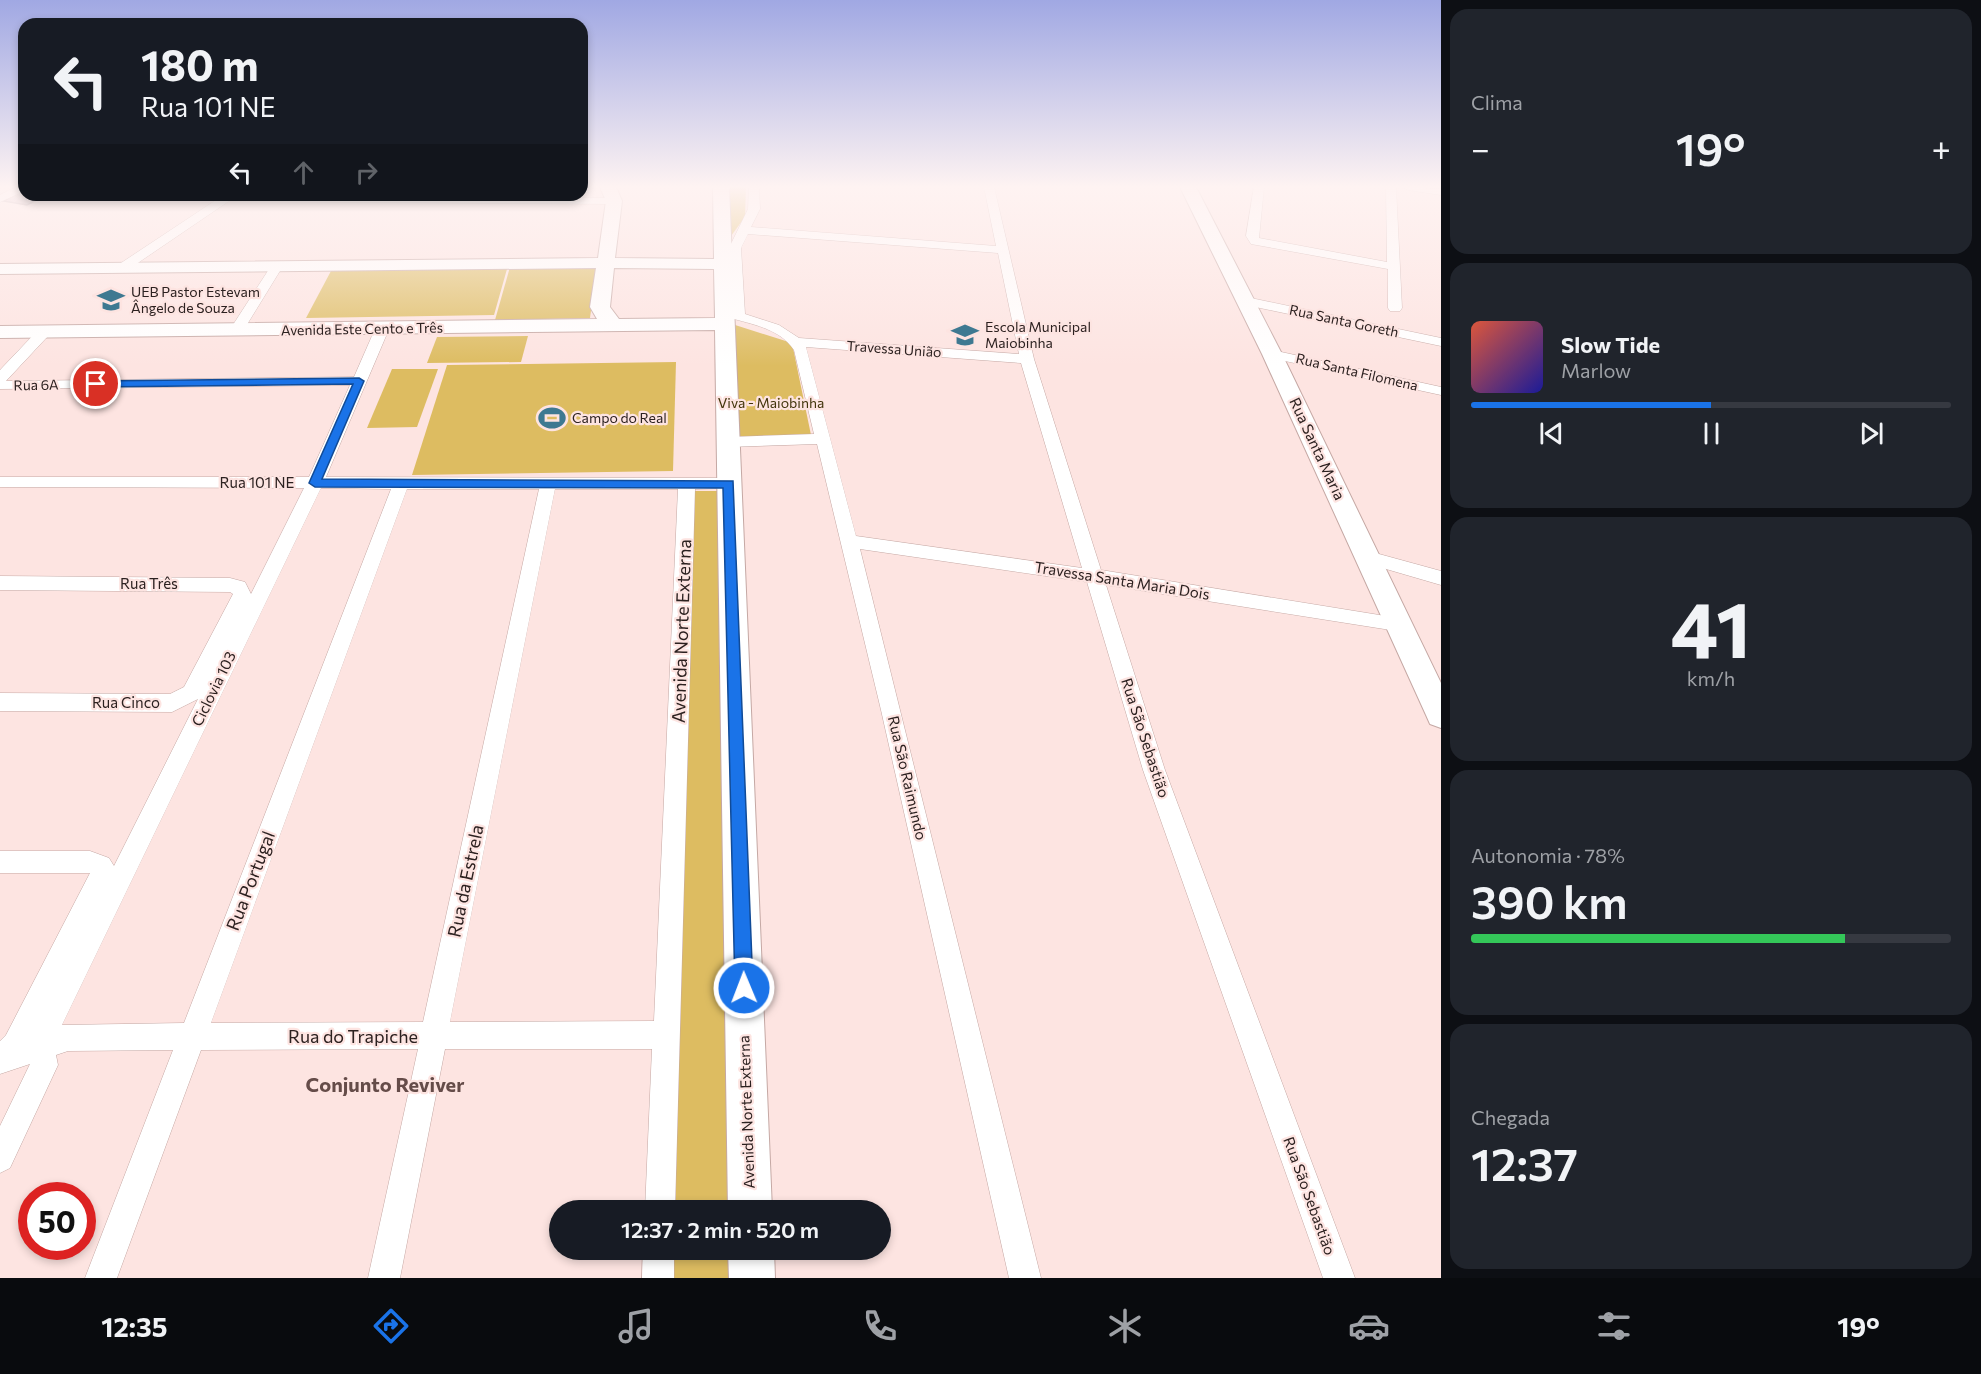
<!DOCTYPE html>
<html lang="pt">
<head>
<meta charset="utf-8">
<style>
  :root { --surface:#171b24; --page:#20242c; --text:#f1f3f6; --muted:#9ea1a6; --line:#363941; --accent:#1a73e8 }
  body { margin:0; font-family:Commissioner,sans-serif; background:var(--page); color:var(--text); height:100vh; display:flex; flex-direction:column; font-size:22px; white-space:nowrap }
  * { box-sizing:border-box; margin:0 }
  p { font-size:20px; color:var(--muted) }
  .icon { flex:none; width:33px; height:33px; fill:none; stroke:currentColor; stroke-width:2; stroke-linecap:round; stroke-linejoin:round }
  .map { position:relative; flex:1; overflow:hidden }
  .details { display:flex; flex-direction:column; gap:9px; padding:9px; background:#0d0f14; width:540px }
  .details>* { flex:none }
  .hud { position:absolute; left:18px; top:18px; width:570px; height:183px; border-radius:18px; box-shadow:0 3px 9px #0003; background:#171b24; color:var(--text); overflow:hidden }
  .speed { position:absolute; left:18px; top:1182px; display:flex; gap:12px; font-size:30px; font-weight:700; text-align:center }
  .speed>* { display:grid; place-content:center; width:78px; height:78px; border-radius:50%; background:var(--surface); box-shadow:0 3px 9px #0003; line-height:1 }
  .speed .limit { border:9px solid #d22; background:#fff; color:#111 }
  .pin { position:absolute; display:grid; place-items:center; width:51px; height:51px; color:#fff; margin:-26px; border:3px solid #fff; border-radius:50%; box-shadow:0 2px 6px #0007 }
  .me { position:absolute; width:66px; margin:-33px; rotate:359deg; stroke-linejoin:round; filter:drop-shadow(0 0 4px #0008) }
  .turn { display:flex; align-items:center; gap:21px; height:126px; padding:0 24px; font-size:27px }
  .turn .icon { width:78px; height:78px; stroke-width:2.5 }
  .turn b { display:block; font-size:42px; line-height:51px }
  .lanes { display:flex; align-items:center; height:57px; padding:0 24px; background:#0003; justify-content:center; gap:30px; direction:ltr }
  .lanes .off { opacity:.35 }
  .big { font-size:45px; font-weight:600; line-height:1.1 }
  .details .card { flex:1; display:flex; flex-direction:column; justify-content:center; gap:9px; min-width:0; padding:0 21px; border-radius:18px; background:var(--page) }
  .details .dial { align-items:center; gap:0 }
  .dial b { font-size:78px; line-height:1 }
  .song { display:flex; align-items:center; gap:18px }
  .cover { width:72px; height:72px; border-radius:9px; background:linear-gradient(135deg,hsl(10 70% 55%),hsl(240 70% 35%)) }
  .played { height:6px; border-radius:3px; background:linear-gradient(90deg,var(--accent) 50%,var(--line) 50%) }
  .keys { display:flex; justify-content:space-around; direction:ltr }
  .heat { display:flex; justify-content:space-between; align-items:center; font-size:33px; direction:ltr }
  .charge { height:9px; border-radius:4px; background:linear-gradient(90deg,#34c759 78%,var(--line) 0) }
  .trip { position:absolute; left:549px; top:1200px; width:342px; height:60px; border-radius:30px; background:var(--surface); box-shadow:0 3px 9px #0003; font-weight:600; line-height:60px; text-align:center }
  .tab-bar { display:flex; height:96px; justify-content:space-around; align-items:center; background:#090b0e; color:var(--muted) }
  .tab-bar .icon { width:42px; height:42px }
  .tab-bar .current { color:var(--accent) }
  .tab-bar b { font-size:27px; color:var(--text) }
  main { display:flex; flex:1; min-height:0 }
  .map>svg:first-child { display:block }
  .green { fill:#ddbc61 }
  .building { fill:#cbafb9; stroke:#a48993; stroke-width:1.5 }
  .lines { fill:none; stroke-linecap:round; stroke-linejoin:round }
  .street-casing { stroke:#c5a8a4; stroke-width:1 }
  .secondary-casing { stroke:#c5a8a4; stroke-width:2 }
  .street { fill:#fff; fill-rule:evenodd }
  .secondary { fill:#fff; fill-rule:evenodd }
  .route { fill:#1a73e8; stroke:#114b97; stroke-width:1.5 }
  .labels { text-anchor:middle; stroke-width:4.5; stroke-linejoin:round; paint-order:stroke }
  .far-poi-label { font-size:14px; fill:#2c2120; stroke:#fde4e1; text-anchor:start }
  .far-street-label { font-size:14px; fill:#2c2120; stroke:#fde4e1 }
  .far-park-label { font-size:14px; fill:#42340b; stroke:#fde4e1 }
  .street-label { font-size:15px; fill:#2c2120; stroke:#fde4e1 }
  .near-street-label { font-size:18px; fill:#2c2120; stroke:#fde4e1 }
  .near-neighbourhood-label { font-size:20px; font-weight:bold; fill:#654c49; stroke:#fde4e1 }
</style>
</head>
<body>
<main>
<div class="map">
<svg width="1441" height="1278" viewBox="0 0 1441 1278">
  <rect width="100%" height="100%" fill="#fde4e1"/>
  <g class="green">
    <polygon points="726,187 746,187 745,217 731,236 728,236"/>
    <polygon points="597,265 590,318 495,320 510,267"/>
    <polygon points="507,269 494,315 306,318 331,271"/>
    <polygon points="732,324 792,343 811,435 740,438"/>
    <polygon points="528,336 521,362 427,363 437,337"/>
    <polygon points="676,362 673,471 412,475 447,365"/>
    <polygon points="392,369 438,369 417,427 367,428"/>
    <polygon points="693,491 719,491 732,1210 675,1210"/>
    <polygon points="674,1250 732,1250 733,1278 673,1278"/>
  </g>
  <polygon class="building" points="24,190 24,195 46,195 27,205 3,201"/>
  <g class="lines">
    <defs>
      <g id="street">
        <polygon points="16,187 24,187 24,191 0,202 0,195"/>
        <path d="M749,187h10l1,22 -9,18 245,19 -12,-59h10l40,172 67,211 303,49 3,5 -3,5 -7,2 -291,-46 59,185 190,508h-32l-180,-508 -56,-188 -227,-33 181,729h-32l-128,-568 -64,-266 -89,3 -8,-5 8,-5 86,-3 -20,-84c-13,-20 -38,-25 -60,-31l-2,-3 -3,-68 19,-39zM748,234l250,19 21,101 -220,-16 -20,-13 -34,-11 -4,-66zM806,347l215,16 61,205 -226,-32z"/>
        <polygon points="1254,187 1264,187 1259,238 1387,262 1386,187 1396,187 1402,308 1400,311 1390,311 1388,308 1388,269 1251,244 1246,236"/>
        <polygon points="1403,187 1441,189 1441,195 1408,190"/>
        <polygon points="196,195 614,198 620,201 614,204 229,201 126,271 118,271 116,268 118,265 216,200 197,197"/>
        <polygon points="277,262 283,266 243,331 241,334 231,334 229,331 273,263"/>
        <polygon points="1246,297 1441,338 1441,346 1241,304 1240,301"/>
        <path d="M382,325l7,4 -63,148 403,1 6,2 2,4 -2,4 -40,1 -20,721h-30l7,-161h-207l-45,229h-32l50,-229 -217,1 -84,228h-32l88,-228 -105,1 -12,4 2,10 -48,103 -10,5v-47l30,-62 -30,10v-33l6,-6 84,-162h-90v-22h90l19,7 5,8 84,-167 -26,13 -172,-1v-18l170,1 14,-7 49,-93 -3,-2 -230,-2v-14l230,2 15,4 6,12 53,-106 -304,-1v-10h309l41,-92 -350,4v-19l39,-41h10l2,3 -2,3 -43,46 348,-4 21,-48zM321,488l70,1 -207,534 -122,2zM407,489h132l-116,533 -212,1zM555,489h123l-24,532 -204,1z"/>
        <polygon points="1272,350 1441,387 1441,395 1267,357 1265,354"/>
        <polygon points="1368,551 1441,571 1441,585 1362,562 1359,557 1362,552"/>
        <polygon points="643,1250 674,1250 674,1278 642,1278"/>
      </g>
      <g id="secondary">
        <path d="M600,187h16l6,14 -7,57 99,1 -1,-72h16l43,1023h-44l-13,-880 -715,8v-12l597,-7 -7,-12 6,-39 -596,6v-10l598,-6 8,-57zM614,268l100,1 1,49 -96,1 -9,-12z"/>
        <polygon points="1180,187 1196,187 1282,354 1441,683 1441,728 1430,724 1426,715 1262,354"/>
        <polygon points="728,1250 774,1250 775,1278 729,1278"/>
      </g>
    </defs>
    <use href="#street" class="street-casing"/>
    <use href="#secondary" class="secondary-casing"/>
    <use href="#street" class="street"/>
    <use href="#secondary" class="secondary"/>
  </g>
  <linearGradient id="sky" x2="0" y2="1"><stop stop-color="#a0a8e3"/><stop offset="0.51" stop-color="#fef3f2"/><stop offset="1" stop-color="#fef3f2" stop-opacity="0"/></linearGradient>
  <rect width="1441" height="366" fill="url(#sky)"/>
  <polygon class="route" points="359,378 364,381 322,479 733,481 753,988 750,994 744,997 737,994 735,988 723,488 315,487 309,483 353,384 96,387 91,384 96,381"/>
  <defs>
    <symbol id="school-bare" viewBox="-9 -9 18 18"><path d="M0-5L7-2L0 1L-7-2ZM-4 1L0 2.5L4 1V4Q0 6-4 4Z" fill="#3e7991" stroke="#fde4e1" stroke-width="2.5" paint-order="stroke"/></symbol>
    <symbol id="stadium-bare" viewBox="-9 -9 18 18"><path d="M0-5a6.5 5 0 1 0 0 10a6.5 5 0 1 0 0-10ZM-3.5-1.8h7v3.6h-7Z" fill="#3e7991" stroke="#fde4e1" stroke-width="2.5" paint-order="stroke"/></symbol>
  </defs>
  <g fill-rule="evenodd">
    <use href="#school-bare" x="92" y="281" width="38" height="38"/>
    <use href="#school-bare" x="946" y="316" width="38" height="38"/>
    <use href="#stadium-bare" x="533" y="399" width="38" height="38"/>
  </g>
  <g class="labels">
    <g class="far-poi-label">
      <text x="131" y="297">UEB Pastor Estevam<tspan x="131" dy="16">Ângelo de Souza</tspan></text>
      <text x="985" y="332">Escola Municipal<tspan x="985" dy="16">Maiobinha</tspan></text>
      <text x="572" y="423">Campo do Real</text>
    </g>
    <g class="far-street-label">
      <text transform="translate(1344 321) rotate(12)" y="5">Rua Santa Goreth</text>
      <text transform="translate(362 329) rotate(-1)" y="5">Avenida Este Cento e Três</text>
      <text transform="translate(894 349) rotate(4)" y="5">Travessa União</text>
      <text transform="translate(1357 372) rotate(13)" y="5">Rua Santa Filomena</text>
      <text transform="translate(36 385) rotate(-1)" y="5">Rua 6A</text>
    </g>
    <g class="far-park-label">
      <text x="771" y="408">Viva - Maiobinha</text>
    </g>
    <g class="street-label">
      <text transform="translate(1317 449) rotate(65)" y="5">Rua Santa Maria</text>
      <text x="257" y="488">Rua 101 NE</text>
      <text transform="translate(1122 581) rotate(9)" y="5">Travessa Santa Maria Dois</text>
      <text x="149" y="589">Rua Três</text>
      <text transform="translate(214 689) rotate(-64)" y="5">Ciclovia 103</text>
      <text x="126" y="708">Rua Cinco</text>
      <text transform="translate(1145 738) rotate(72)" y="5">Rua São Sebastião</text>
      <text transform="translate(907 778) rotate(77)" y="5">Rua São Raimundo</text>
      <text transform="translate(747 1112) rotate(-92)" y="5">Avenida Norte Externa</text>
      <text transform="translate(1309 1196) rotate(70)" y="5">Rua São Sebastião</text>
    </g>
    <g class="near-street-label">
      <text transform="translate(682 631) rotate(-88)" y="6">Avenida Norte Externa</text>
      <text transform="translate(251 881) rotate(-69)" y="6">Rua Portugal</text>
      <text transform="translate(466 881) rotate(-78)" y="6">Rua da Estrela</text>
      <text x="353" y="1043">Rua do Trapiche</text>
    </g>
    <g class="near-neighbourhood-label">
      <text x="385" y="1092">Conjunto Reviver</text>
    </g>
  </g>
</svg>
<div class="speed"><div class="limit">50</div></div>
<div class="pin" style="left:96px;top:384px;background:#d93025"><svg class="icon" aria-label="arrive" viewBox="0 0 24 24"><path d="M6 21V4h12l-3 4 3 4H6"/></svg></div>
<svg class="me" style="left:744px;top:988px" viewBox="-20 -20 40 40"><circle r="17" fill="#1a73e8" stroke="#fff" stroke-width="3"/><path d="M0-11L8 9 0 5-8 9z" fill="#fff"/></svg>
<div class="trip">12:37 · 2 min · 520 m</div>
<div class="hud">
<div class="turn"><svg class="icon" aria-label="left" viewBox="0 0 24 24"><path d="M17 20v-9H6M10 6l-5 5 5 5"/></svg><div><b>180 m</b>Rua 101 NE</div></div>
<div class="lanes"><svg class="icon" aria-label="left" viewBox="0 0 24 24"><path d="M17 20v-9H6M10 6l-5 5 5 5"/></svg><svg class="icon off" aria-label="ahead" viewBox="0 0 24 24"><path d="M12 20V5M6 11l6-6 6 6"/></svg><svg class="icon off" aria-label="right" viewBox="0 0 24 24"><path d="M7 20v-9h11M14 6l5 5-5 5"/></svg></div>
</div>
</div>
<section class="details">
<div class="card"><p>Clima</p>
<div class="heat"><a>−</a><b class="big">19°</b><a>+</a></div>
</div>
<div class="card">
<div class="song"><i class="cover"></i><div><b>Slow Tide</b><p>Marlow</p></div></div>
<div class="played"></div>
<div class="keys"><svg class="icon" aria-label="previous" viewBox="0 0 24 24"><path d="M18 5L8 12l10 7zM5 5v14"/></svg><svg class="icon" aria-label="pause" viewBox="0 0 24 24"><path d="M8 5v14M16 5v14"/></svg><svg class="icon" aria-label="next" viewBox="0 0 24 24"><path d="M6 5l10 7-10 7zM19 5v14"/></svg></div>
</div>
<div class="card dial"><b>41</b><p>km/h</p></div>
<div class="card"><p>Autonomia · 78%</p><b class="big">390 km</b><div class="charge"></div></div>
<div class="card"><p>Chegada</p><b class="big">12:37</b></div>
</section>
</main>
<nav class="tab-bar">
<b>12:35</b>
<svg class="icon current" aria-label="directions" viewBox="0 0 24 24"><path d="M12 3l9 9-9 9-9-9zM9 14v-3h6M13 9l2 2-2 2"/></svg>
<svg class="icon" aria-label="music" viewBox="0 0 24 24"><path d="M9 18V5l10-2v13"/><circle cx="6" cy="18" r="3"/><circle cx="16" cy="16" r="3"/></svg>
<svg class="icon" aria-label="phone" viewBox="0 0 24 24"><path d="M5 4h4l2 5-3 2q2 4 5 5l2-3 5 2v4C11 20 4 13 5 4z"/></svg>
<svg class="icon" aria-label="climate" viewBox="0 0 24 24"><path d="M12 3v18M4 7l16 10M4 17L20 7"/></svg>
<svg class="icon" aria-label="car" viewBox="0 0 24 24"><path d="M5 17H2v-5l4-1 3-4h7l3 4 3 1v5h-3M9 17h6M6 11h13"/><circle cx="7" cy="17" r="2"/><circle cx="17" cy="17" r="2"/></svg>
<svg class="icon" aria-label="filters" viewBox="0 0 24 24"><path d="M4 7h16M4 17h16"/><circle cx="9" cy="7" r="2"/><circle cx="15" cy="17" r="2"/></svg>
<b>19°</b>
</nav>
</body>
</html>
